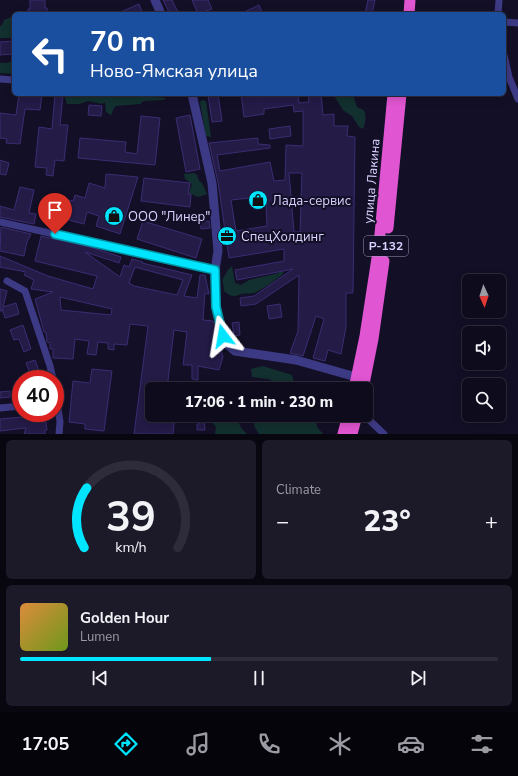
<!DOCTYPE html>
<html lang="en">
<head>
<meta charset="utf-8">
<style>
  :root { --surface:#0e0b1c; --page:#1c1929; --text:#f1f3f6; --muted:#9b9ba3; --line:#2e2b3b; --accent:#00e5ff }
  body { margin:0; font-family:"Nunito Sans",sans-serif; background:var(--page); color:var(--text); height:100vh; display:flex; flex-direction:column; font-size:15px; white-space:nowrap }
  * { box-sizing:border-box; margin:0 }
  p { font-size:13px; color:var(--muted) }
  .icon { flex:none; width:22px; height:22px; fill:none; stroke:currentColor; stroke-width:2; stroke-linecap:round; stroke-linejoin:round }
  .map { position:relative; height:434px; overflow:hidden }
  .drawer { display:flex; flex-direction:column; gap:6px; padding:6px; background:#08060f; flex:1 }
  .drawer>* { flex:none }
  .banner { position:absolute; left:12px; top:12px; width:494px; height:84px; border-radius:6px; box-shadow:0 2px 10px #0003,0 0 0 1px var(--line); background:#1a4fa0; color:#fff; overflow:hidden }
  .needle { width:26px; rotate:177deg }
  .fabs { position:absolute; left:462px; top:274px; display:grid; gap:8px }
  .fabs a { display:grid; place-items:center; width:44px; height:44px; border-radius:6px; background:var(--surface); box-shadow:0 2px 10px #0003,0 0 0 1px var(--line); font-size:20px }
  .speed { position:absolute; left:12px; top:370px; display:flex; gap:8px; font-size:20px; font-weight:700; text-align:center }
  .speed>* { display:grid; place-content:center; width:52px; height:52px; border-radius:50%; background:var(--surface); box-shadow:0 2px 10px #0003,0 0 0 1px var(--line); line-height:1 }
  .speed .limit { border:6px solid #d22; background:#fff; color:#111 }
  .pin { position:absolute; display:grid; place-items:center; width:34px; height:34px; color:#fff; margin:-41px -17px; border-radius:50% 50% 50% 0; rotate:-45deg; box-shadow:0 0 4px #0007 }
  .pin .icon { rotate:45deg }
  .me { position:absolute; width:44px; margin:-22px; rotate:346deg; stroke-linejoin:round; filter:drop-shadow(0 0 3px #0008) }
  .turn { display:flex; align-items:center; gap:14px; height:84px; padding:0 12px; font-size:18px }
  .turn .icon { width:52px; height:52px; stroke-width:2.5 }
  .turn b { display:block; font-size:28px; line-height:34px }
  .big { font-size:30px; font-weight:800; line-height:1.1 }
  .drawer .tile { flex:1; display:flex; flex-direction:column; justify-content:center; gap:6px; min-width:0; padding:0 14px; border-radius:6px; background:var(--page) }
  .drawer .dial { align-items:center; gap:0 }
  .dial svg { height:104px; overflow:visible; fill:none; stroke:var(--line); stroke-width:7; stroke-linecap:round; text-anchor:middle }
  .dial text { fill:var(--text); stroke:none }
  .song { display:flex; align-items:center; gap:12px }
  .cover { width:48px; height:48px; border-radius:6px; background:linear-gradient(135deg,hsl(30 70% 55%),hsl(80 70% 35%)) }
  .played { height:4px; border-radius:2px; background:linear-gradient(90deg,var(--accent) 40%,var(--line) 40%) }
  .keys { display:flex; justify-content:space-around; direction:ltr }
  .heat { display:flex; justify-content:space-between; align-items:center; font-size:22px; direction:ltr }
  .drawer .tiles { flex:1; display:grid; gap:6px; grid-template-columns:1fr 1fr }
  .tile:last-child { grid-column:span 2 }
  .trip { position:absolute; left:145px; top:382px; width:228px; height:40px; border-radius:6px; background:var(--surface); box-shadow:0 2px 10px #0003,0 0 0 1px var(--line); font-weight:800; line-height:40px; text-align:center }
  .tab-bar { display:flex; height:64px; justify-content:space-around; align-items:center; background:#06040b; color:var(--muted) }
  .tab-bar .icon { width:28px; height:28px }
  .tab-bar .on { color:var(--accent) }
  .tab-bar b { font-size:18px; color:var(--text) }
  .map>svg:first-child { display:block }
  .green { fill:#12302f }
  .building { fill:#241b47; stroke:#3b2d73; fill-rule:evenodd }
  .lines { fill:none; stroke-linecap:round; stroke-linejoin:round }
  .minor { stroke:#3d3a85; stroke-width:7 }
  .tertiary { stroke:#3d3a85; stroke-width:9 }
  .trunk { stroke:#e055d1; stroke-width:11 }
  .route-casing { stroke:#0095a6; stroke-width:10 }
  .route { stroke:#00e5ff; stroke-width:7 }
  .labels { text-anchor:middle; stroke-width:4; stroke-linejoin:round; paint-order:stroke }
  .shield { fill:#130f26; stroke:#9e99be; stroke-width:1 }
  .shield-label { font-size:12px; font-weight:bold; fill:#d9d4ff }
  .street-label { font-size:13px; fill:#d9d4ff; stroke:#130f26 }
  .poi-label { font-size:13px; fill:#d9d4ff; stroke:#130f26; text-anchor:start }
</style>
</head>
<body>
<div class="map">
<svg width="518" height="434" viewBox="0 0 518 434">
  <rect width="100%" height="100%" fill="#130f26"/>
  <g class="green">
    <polygon points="14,16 14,38 0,38 0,26 2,25 4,20"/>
    <polygon points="14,59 14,74 0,73 0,63 8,63"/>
    <polygon points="57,94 90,94 101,96 140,94 140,96 166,98 164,100 144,101 140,104 116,106 114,108 111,115 106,112 105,102 102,104 88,101 79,104 67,104 64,95"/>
    <path d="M333,94l20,1 4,12c2,1 6,2 7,4 3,4 1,14 -1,18l-4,-2 -7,-11 -9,-6z"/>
    <polygon points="202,100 206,101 211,137 206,136 205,132 200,102"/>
    <polygon points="194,173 197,175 199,181 202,183 207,194 198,197 189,193 192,184 185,179 184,174"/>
    <path d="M283,262v12c-8,6 -21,16 -29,19 -4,1 -9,0 -13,1 -6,3 -11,3 -17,-3 0,-7 -4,-11 2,-17l1,-3 5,-5 3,17 6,2 8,-5 30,-7v-9z"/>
    <polygon points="263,366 292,375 296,389 281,389 281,385 268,379 252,377 251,369"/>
    <polygon points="210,415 237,415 236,418 242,429 247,434 215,434 216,427 210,420"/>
    <polygon points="255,415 316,415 317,427 323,434 259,434 254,426"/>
  </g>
  <g class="building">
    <polygon points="30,0 45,0 45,8 47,8 47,14 28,14 28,9 30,9"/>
    <polygon points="163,0 172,0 179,14 170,14"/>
    <polygon points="192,0 208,0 212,9 198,14"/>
    <polygon points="368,0 375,0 372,14 365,14"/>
    <polygon points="139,4 143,14 116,14"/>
    <polygon points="259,5 263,14 240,14 253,8"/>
    <polygon points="14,41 14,54 0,55 0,42"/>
    <polygon points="19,94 42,94 40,110 25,109 20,144 6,143 7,139 0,138 0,113 16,115"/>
    <polygon points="55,94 63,95 60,125 68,125 64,161 55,160 53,176 46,175 47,168 35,167 39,127 52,129"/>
    <polygon points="208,94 218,94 222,121 212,122"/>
    <path d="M241,94h21v3l36,-3 1,9 10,-1 -1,-8h13l2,21 11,-1v12h14l-1,10 8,1 -2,156h-7v34l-5,27 -13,-4 -3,11 -12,-3 11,-39 -8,-3 -13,40 -13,-3 8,-22 1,-56 -43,29 -15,2 -1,-8 14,-2 39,-27 -56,11 -2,-10 49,-9v-12l-55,9 -11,-76 -9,-39 49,-5v6l12,1v3l-53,7 3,16 50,-9 4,19 11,-1 1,-35 17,1v-35l-9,1 -1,-7 -29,4v5l-20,3zM289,173h13l-2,59h-6zM249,198l2,9 15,-3 1,22 -31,5 -5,-31z"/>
    <polygon points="89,105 102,106 101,116 88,115"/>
    <polygon points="190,115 200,169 186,172 176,118"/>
    <polygon points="141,116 160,118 155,165 78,158 80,138 126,142 125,152 137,154"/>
    <polygon points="290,126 291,136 270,139 269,129"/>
    <polygon points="0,160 9,163 6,175 0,174"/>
    <polygon points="106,174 138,177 120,234 96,226 99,216 87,212 84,224 50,215 55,197 73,201 75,195 85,198 89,183 105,188"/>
    <polygon points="144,178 190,183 188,194 191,194 190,207 141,201"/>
    <polygon points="20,187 34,190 29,213 36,214 34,224 0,217 0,206 14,210"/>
    <polygon points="143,221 202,239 196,258 137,239"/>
    <polygon points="209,221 210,228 201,229 200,222"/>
    <polygon points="1,227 31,234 27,242 24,256 0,251"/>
    <path d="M41,236l49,11 31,10 -2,6 -34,-11 35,25 4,-12 5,2 3,-8 11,3 -1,1 50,12 -8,21 13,2 3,-23h5l4,19 -4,-1 -2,27 10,1 2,5 -2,14h5l2,10h1l2,7 -4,13 -21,-4v14l-6,-1v-14h-9l4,-33 -13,-2 -7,59h-15v26h23l-2,19h-39l14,-108 -18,-2 -3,21 -13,-1v6l-6,-1v-6l-10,-1 -2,13 -9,-1 2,-13 -14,-2 -2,20 -20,-1v-9h-3v-6l-3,-1 -1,-10h-2l-9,-33 18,-7 -22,-3 3,-9 -10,-5 2,-3 -26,-5v-11l48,20 45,13 4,-13 -62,-15zM135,267l48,13 -6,15 -43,-9 -5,-3zM60,297l52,12 -1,6 -50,-5z"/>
    <polygon points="0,289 7,291 3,307 16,303 19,314 5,318 2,308 2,311 0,311"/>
    <polygon points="280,304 282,317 269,319 267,306"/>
    <polygon points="239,322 240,335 234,336 232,323"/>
    <polygon points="23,325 31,349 24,352 19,339 14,340 10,330"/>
    <polygon points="35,360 40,373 31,376 26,363"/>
    <polygon points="92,369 112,371 104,431 85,429 85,424 69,422 73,381 90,383"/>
    <polygon points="274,383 274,389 261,389 260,384"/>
    <polygon points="10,391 10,397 0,398 0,392"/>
    <polygon points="45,415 47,430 45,430 45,434 24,434 26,428 0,431 0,419"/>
    <polygon points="199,415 204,415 205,430 197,430 197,424 199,424"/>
  </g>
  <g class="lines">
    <g class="minor">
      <polyline points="498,14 499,0"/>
      <polyline points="504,22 518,23"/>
      <polyline points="504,55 509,77 518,99"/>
      <polyline points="0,79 14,80"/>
      <polyline points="0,222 215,270"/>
      <polyline points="7,281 25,291 50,366 53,379"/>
      <polyline points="55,387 60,422 59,434"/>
      <polyline points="0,408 21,406"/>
      <polyline points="360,415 367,418 384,434"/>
    </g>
    <g class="tertiary">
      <polyline points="155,0 161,14"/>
      <polyline points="192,94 212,183 218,251 215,270 216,307 223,336 228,345 235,351 296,360 356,377"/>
    </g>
    <g class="trunk">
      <polyline points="409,14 410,0"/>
      <polyline points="388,228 401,94"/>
      <polyline points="354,389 365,336 379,245 393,94"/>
      <polyline points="363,389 373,339 384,261"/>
      <polyline points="343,434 348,415"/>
      <polyline points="352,434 357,415"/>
    </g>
  </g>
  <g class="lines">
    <defs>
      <polyline id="route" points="55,234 215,270 216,307 223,336"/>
    </defs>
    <use href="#route" class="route-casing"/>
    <use href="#route" class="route"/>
  </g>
  <defs>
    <symbol id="shop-disc" viewBox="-11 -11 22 22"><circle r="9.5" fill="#00e5ff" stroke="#130f26"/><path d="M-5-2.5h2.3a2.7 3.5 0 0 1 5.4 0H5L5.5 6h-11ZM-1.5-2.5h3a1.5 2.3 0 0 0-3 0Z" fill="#111"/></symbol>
    <symbol id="office-disc" viewBox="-11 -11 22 22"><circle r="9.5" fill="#00e5ff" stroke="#130f26"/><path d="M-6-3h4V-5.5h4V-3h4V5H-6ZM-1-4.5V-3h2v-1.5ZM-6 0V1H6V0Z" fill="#111"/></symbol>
  </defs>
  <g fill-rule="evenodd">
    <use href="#shop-disc" x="247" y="189" width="22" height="22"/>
    <use href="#shop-disc" x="103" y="205" width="22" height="22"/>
    <use href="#office-disc" x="216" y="225" width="22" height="22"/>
  </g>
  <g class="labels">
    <rect class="shield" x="364" y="236" width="44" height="20" rx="3"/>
    <g class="shield-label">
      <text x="386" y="250">Р-132</text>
    </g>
    <g class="street-label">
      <text transform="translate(371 181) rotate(-85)" y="5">улица Лакина</text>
    </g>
    <g class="poi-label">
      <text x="272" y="205">Лада-сервис</text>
      <text x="128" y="221">ООО "Линер"</text>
      <text x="241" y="241">СпецХолдинг</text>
    </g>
  </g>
</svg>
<div class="fabs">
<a><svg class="needle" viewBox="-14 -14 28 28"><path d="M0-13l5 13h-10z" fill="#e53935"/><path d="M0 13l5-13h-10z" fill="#9b9ba3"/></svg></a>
<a><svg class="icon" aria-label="sound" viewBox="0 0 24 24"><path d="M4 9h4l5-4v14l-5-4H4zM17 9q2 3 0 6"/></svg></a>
<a><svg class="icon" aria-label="search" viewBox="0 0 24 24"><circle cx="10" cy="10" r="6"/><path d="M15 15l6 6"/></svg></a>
</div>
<div class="speed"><div class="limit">40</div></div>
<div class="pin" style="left:55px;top:234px;background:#d93025"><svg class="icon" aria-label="arrive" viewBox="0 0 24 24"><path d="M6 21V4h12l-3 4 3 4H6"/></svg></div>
<svg class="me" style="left:223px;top:336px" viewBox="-20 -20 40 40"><path d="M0-17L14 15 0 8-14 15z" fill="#00e5ff" stroke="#fff" stroke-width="4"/></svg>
<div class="trip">17:06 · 1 min · 230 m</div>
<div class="banner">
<div class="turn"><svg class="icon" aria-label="left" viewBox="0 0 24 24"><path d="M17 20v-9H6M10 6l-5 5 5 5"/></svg><div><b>70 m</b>Ново-Ямская улица</div></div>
</div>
</div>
<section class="drawer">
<div class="tiles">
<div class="tile dial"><svg viewBox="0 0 100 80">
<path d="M14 69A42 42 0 1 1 86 69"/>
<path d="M14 69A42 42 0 0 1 16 23" stroke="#00e5ff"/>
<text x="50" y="56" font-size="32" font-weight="700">39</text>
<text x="50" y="72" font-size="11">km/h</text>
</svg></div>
<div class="tile"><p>Climate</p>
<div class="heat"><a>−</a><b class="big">23°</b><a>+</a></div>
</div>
<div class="tile">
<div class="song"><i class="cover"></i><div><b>Golden Hour</b><p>Lumen</p></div></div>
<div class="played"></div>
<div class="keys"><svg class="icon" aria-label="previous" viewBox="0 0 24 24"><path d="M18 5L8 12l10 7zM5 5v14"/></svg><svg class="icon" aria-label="pause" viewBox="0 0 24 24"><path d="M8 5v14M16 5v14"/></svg><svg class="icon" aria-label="next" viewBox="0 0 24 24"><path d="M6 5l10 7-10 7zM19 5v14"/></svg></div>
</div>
</div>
</section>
<nav class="tab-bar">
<b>17:05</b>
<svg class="icon on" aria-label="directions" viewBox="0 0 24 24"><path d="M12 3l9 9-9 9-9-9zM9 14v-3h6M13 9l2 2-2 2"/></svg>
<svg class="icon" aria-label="music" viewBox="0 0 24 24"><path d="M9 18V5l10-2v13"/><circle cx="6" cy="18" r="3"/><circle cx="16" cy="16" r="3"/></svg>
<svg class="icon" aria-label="phone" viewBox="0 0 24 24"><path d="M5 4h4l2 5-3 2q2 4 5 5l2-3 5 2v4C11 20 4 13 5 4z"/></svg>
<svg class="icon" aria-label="climate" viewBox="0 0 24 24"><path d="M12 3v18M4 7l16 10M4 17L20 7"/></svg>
<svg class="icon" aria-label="car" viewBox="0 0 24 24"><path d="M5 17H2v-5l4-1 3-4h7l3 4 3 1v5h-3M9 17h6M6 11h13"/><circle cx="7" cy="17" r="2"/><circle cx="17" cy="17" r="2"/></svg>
<svg class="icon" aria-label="filters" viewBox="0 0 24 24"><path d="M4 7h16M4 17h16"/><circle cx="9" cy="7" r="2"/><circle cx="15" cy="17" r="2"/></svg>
</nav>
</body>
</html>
